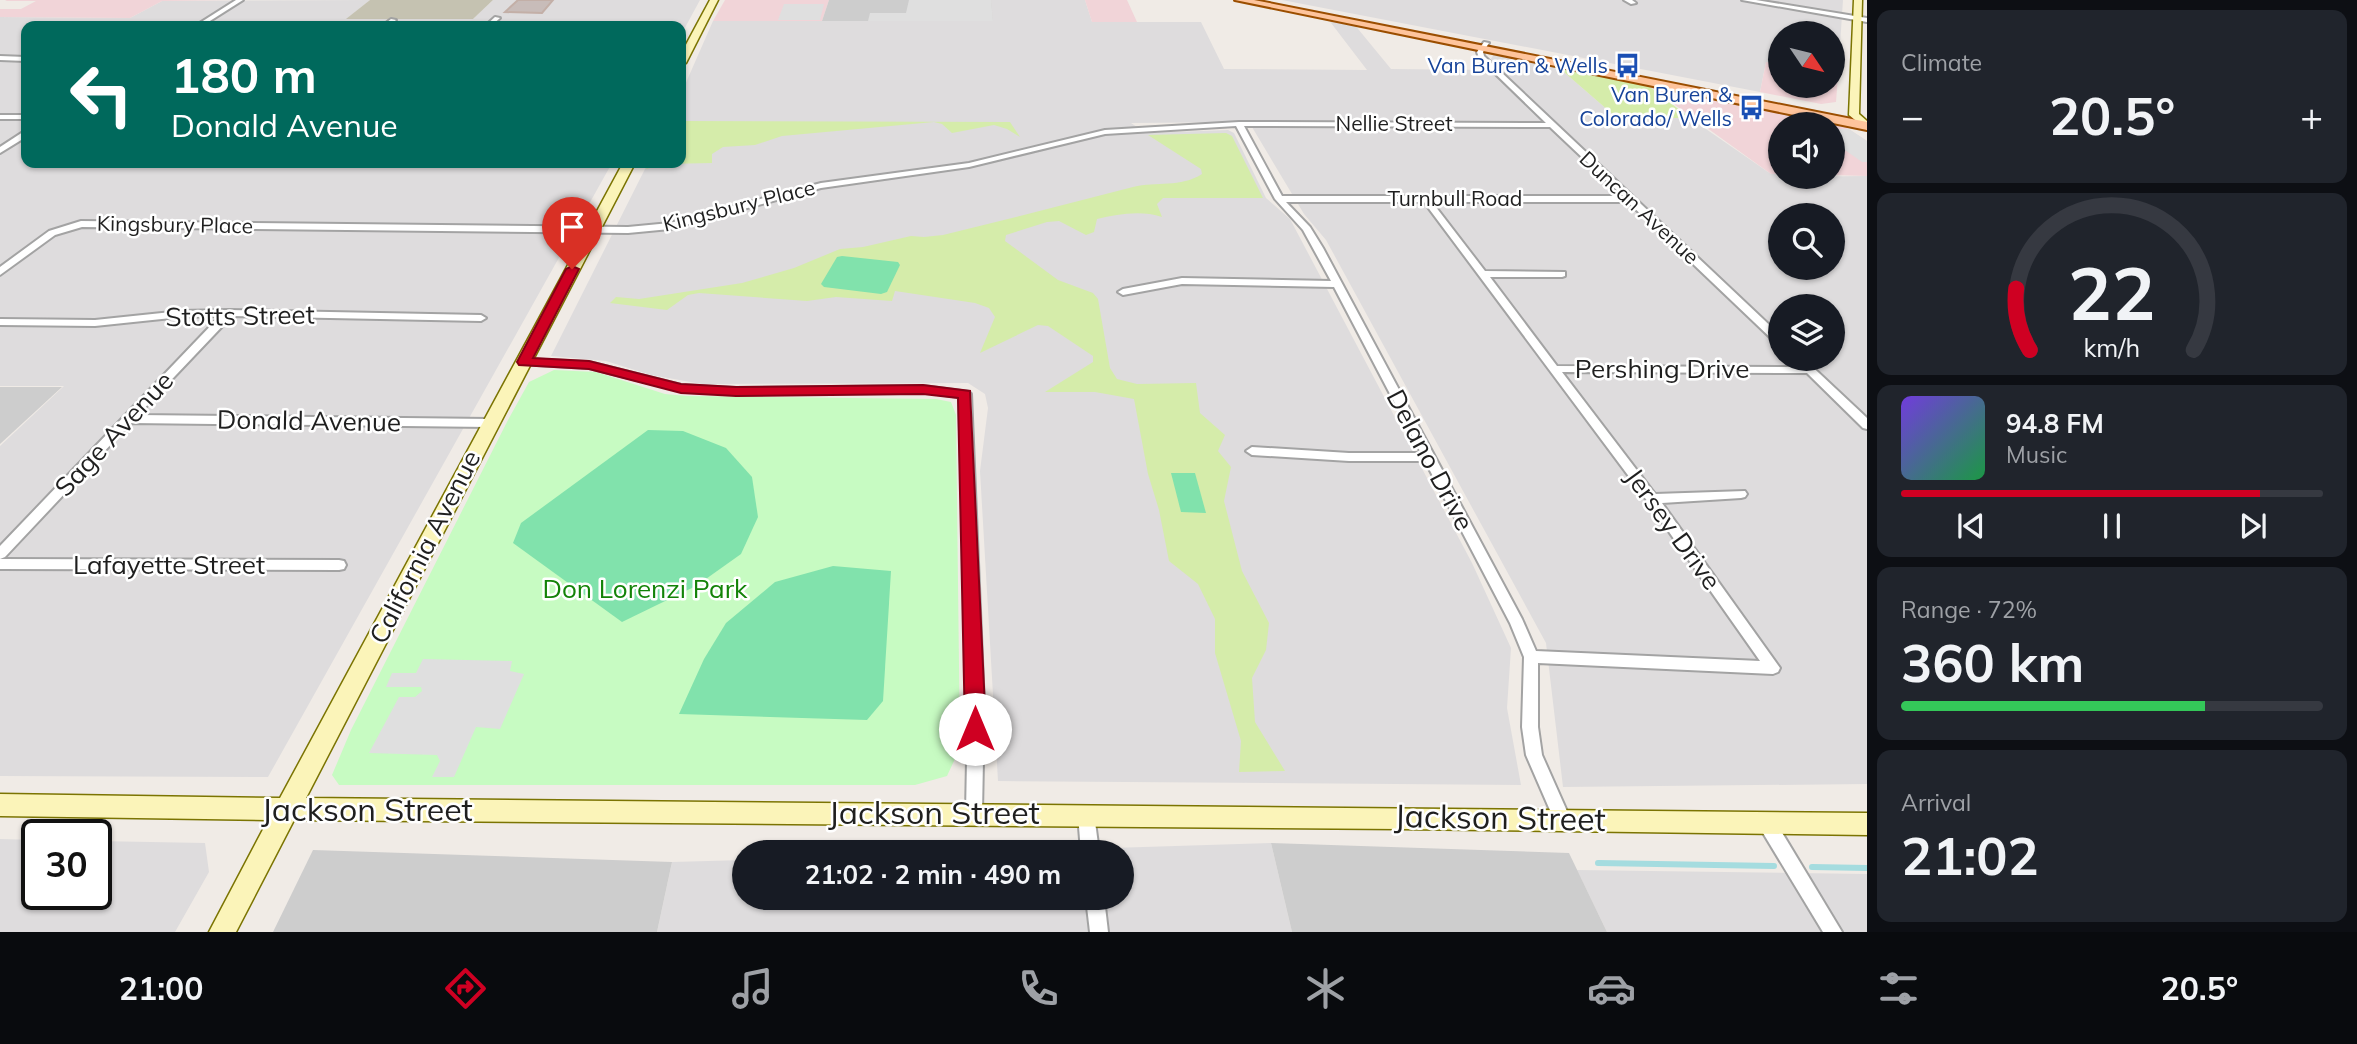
<!DOCTYPE html>
<html lang="en">
<head>
<meta charset="utf-8">
<style>
  :root { --surface:#171b24; --page:#20242c; --text:#f1f3f6; --muted:#9ea1a6; --line:#363941; --accent:#cf0022 }
  body { margin:0; font-family:Mulish,sans-serif; background:var(--page); color:var(--text); height:100vh; display:flex; flex-direction:column; font-size:26px; white-space:nowrap }
  * { box-sizing:border-box; margin:0 }
  p { font-size:23px; color:var(--muted) }
  .icon { flex:none; width:38px; height:38px; fill:none; stroke:currentColor; stroke-width:2; stroke-linecap:round; stroke-linejoin:round }
  .map { position:relative; flex:1; overflow:hidden }
  .side { display:flex; flex-direction:column; gap:10px; padding:10px; background:#0d0f14; width:490px }
  .side>* { flex:none }
  .banner { position:absolute; left:21px; top:21px; width:665px; height:147px; border-radius:14px; box-shadow:0 2px 5px #0004; background:#00695c; color:#fff; overflow:hidden }
  .needle { width:46px; rotate:125deg }
  .fabs { position:absolute; left:1768px; top:21px; display:grid; gap:14px }
  .fabs a { display:grid; place-items:center; width:77px; height:77px; border-radius:50%; background:var(--surface); box-shadow:0 2px 5px #0004; font-size:35px }
  .speed { position:absolute; left:21px; top:819px; display:flex; gap:14px; font-size:35px; font-weight:700; text-align:center }
  .speed>* { display:grid; place-content:center; width:91px; height:91px; border-radius:50%; background:var(--surface); box-shadow:0 2px 5px #0004; line-height:1 }
  .speed .limit { border:4px solid #111; border-radius:10px; background:#fff; color:#111 }
  .pin { position:absolute; display:grid; place-items:center; width:60px; height:60px; color:#fff; margin:-72px -30px; border-radius:50% 50% 50% 0; rotate:-45deg; box-shadow:0 0 7px #0007 }
  .pin .icon { rotate:45deg }
  .me { position:absolute; width:77px; margin:-38px; rotate:0deg; stroke-linejoin:round; filter:drop-shadow(0 0 5px #0008) }
  .turn { display:flex; align-items:center; gap:24px; height:147px; padding:0 35px; font-size:32px }
  .turn .icon { width:91px; height:91px; stroke-width:2.5 }
  .turn b { display:block; font-size:49px; line-height:60px }
  .big { font-size:52px; font-weight:700; line-height:1.1 }
  .side .tile { flex:1; display:flex; flex-direction:column; justify-content:center; gap:10px; min-width:0; padding:0 24px; border-radius:14px; background:var(--page) }
  .side .dial { align-items:center; gap:0 }
  .dial svg { height:182px; overflow:visible; fill:none; stroke:var(--line); stroke-width:7; stroke-linecap:round; text-anchor:middle }
  .dial text { fill:var(--text); stroke:none }
  .song { display:flex; align-items:center; gap:21px }
  .cover { width:84px; height:84px; border-radius:10px; background:linear-gradient(135deg,hsl(260 70% 55%),hsl(140 70% 35%)) }
  .played { height:7px; border-radius:4px; background:linear-gradient(90deg,var(--accent) 85%,var(--line) 85%) }
  .keys { display:flex; justify-content:space-around; direction:ltr }
  .heat { display:flex; justify-content:space-between; align-items:center; font-size:38px; direction:ltr }
  .charge { height:10px; border-radius:5px; background:linear-gradient(90deg,#34c759 72%,var(--line) 0) }
  .trip { position:absolute; left:732px; top:840px; width:402px; height:70px; border-radius:35px; background:var(--surface); box-shadow:0 2px 5px #0004; font-weight:700; line-height:70px; text-align:center }
  .dock { display:flex; height:112px; justify-content:space-around; align-items:center; background:#090b0e; color:var(--muted) }
  .dock .icon { width:49px; height:49px }
  .dock .on { color:var(--accent) }
  .dock b { font-size:32px; color:var(--text) }
  main { display:flex; flex:1; min-height:0 }
  .map>svg:first-child { display:block }
  .residential { fill:#dedcdd; fill-rule:evenodd }
  .commercial { fill:#f1d4d8 }
  .religious { fill:#cdcdcd }
  .construction { fill:#c5c2b1 }
  .grass { fill:#d5ecaa }
  .park { fill:#c7fbc2 }
  .pitch { fill:#81e2ac }
  .parking { fill:#dfdfdf }
  .lines { fill:none; stroke-linecap:round; stroke-linejoin:round }
  .stream { stroke:#a5dcdf; stroke-width:6 }
  .building { fill:#c8bcb9; stroke:#c3afa7; stroke-width:2 }
  .street-casing { stroke:#a3a3a3; stroke-width:4 }
  .secondary-casing { stroke:#7b7402; stroke-width:3 }
  .primary-casing { stroke:#9b4e00; stroke-width:4 }
  .street { fill:#fff; fill-rule:evenodd }
  .secondary { fill:#fbf4b9; fill-rule:evenodd }
  .primary { fill:#fec49c; fill-rule:evenodd }
  .route { fill:#cf0022; stroke:#870016; stroke-width:2 }
  .labels { text-anchor:middle; stroke-width:5; stroke-linejoin:round; paint-order:stroke }
  .far-transit-label { font-size:21px; fill:#164399; stroke:#fff; text-anchor:end }
  .far-street-label { font-size:21px; fill:#1f1f1f; stroke:#fff }
  .street-label { font-size:26px; fill:#1f1f1f; stroke:#fff }
  .park-label { font-size:26px; fill:#138308; stroke:#fff }
  .near-street-label { font-size:32px; fill:#1f1f1f; stroke:#fff }
</style>
</head>
<body>
<main>
<div class="map">
<svg width="1867" height="932" viewBox="0 0 1867 932">
  <rect width="100%" height="100%" fill="#f0ebe6"/>
  <g class="residential">
    <polygon points="370,0 347,19 473,19 493,0 700,0 681,35 681,26 614,26 615,24 542,24 540,26 26,26 26,163 612,163 268,777 0,776 0,446 64,386 0,386 0,17 130,18 162,1"/>
    <path d="M991,0h94l7,22h109l23,47 143,1 -39,-51 26,5 37,45 93,1 10,-16 63,12 60,52h73l81,56h9v3l87,-1v608l-304,3 -17,-144 -220,-403 -22,-26 -55,-92 -118,1 15,10 82,-3 6,3 32,65 24,21 182,344 39,85 -4,60 14,77 -523,-4 -18,-310 8,-63 -3,-14 -17,-11 -266,1 -51,-9 -45,-14 -55,-5 97,-193h33v-69l32,-73h280zM1780,215h52v53h-52zM1780,306h52v53h-52z"/>
    <polygon points="1282,0 1843,0 1838,75 1832,74 1832,33 1780,33 1780,64 1766,62 1760,92"/>
    <polygon points="0,839 37,840 37,894 96,894 96,841 205,843 209,872 175,932 0,932"/>
    <polygon points="1271,843 1292,932 657,932 672,862 744,860 744,898 1122,898 1122,852 980,852"/>
    <polygon points="1577,870 1867,874 1867,932 1607,932"/>
  </g>
  <g class="commercial">
    <polygon points="7,0 234,0 162,1 130,18 0,17 0,9 21,9 36,1 5,1"/>
    <polygon points="725,0 829,0 822,21 713,21"/>
    <polygon points="1085,0 1127,0 1137,22 1092,22"/>
    <polygon points="1766,62 1780,64 1780,86 1832,86 1832,74 1838,75 1836,102 1821,104 1760,92"/>
    <polygon points="1646,84 1842,125 1867,141 1867,176 1832,175 1832,124 1780,124 1780,174 1771,174"/>
  </g>
  <g class="religious">
    <polygon points="829,0 991,0 993,21 822,21"/>
    <polygon points="0,387 62,387 0,444"/>
    <polygon points="1271,843 1569,853 1607,932 1292,932"/>
    <polygon points="313,850 672,862 657,932 273,932"/>
  </g>
  <polygon class="construction" points="370,0 493,0 473,19 346,19"/>
  <g class="grass">
    <polygon points="1557,66 1646,84 1690,118 1617,118"/>
    <polygon points="681,121 1010,122 1020,137 1007,129 994,125 952,133 942,124 934,122 782,136 755,145 723,147 712,154 712,163 665,164 646,169 650,163 681,163"/>
    <path d="M1226,133l6,3 31,62h-100l-6,6 5,13c-21,-7 -44,-3 -65,2l-3,13 -8,3 -27,-14 -12,1 -41,13 -1,6 53,39 35,13 5,6 12,69 7,11 20,5 59,-1 4,30 25,22 -7,16 13,16 -7,34 18,70 27,52 -3,27 -14,28 3,44 30,49 -46,1 2,-31 -26,-88v-34l-17,-35 -29,-23 -10,-51 -11,-36 -14,-75 -39,-7h-50l48,-30v-6l-45,-30 -10,-1 -58,28 15,-36 -6,-9 -14,-5 -80,-12 -3,10 -56,-4 -29,4 -108,-8 -11,2 -21,15 -57,-7 6,-6 23,2 103,-16 52,-15 46,-19 23,-2 48,-11 13,1 19,-2c64,-15 127,-32 190,-48 24,-6 47,1 69,-13l-1,-5 -53,-34z"/>
  </g>
  <polygon class="park" points="554,370 596,372 665,394 687,396 936,399 951,402 956,415 960,748 947,776 915,785 339,785 332,775 351,730 508,420 529,382"/>
  <g class="pitch">
    <polygon points="842,256 898,262 900,265 887,292 881,294 824,287 821,284 837,257"/>
    <polygon points="648,430 683,431 726,448 752,477 758,517 741,554 696,586 622,622 513,543 521,523"/>
    <polygon points="1171,473 1195,473 1206,513 1181,512"/>
    <polygon points="833,566 891,571 883,701 867,720 679,714 704,659 726,623 775,582"/>
  </g>
  <g class="parking">
    <polygon points="909,0 991,0 993,21 868,21 870,13 906,13"/>
    <polygon points="784,4 824,4 820,20 778,20"/>
    <polygon points="1832,129 1849,129 1867,141 1867,162 1862,162 1832,141"/>
    <polygon points="423,659 512,661 510,671 524,674 500,729 476,727 454,777 432,777 440,761 437,755 369,753 399,697 415,697 422,691 421,687 386,687 392,673 416,673"/>
  </g>
  <g class="lines">
    <g class="stream">
      <polyline points="1598,863 1774,866"/>
      <polyline points="1812,867 1867,868"/>
    </g>
  </g>
  <polygon class="building" points="518,0 553,0 542,13 505,12"/>
  <g class="lines">
    <defs>
      <g id="street">
        <polygon points="236,0 243,0 202,26 195,26"/>
        <polygon points="1624,0 1632,0 1636,3 1631,4"/>
        <polygon points="1742,0 1756,0 1867,18 1867,22"/>
        <polygon points="495,17 500,18 491,26 485,26"/>
        <polygon points="391,19 396,20 389,26 382,26"/>
        <path d="M1484,42l5,1 -6,9 1,4 296,279v9l-4,-1 -148,-141h-196l53,69 80,1v4l-3,1h-72l67,89 243,1 -7,-8h11l63,59v11l-4,-1 -56,-55 -245,-1 93,122 90,-3 2,3 -2,3 -4,1 -79,5 118,165 -2,4 -5,2 -235,-11v64l4,28 28,63 -2,6 -6,2 -6,-2 -30,-69 -4,-28 2,-70 -14,-34 -85,-162h-76l-97,-6 -6,-4 6,-4 97,6h72l-87,-166 -152,-3 -59,11 -5,-3 5,-3 59,-11 149,3 -28,-51 -28,-31 -39,-73 -131,8 -136,33 -148,21 -151,41 -42,4 -546,-6 -27,8 -55,40v-8l49,-36 32,-10 547,6 42,-4 151,-40 148,-20 136,-33 134,-8 307,1 -67,-65 -2,-6zM1244,126l306,1 73,69h-341zM1286,202h138l224,300 112,159 -224,-10 -14,-32 -199,-371 -13,-21z"/>
        <polygon points="0,56 26,57 26,61 0,60"/>
        <rect x="0" y="115" width="26" height="4"/>
        <polygon points="23,132 26,132 26,137 0,153 0,147"/>
        <polygon points="229,310 481,315 486,318 481,321 232,316 138,415 489,419 495,423 489,427 131,423 5,557 0,559 0,546 220,316 181,317 95,326 0,325 0,319 95,320 181,311"/>
        <polygon points="524,359 589,362 681,385 736,388 923,386 969,392 971,394 984,706 982,813 980,819 974,821 968,819 966,813 968,706 959,397 923,392 736,394 681,391 589,368 520,364 519,362"/>
        <polygon points="0,559 339,560 344,561 346,565 344,569 339,570 0,569"/>
        <polygon points="1086,806 1092,808 1094,814 1099,852 1081,852 1078,814 1080,808"/>
        <polygon points="1766,814 1772,816 1842,932 1823,932 1760,828 1757,822 1760,816"/>
        <polygon points="1086,898 1104,898 1108,932 1090,932"/>
      </g>
      <g id="secondary">
        <polygon points="710,0 718,0 686,63 681,66 681,54"/>
        <polygon points="1854,0 1862,0 1859,114 1867,121 1867,130 1849,115"/>
        <polygon points="623,163 635,163 306,798 1867,813 1867,835 1400,829 294,820 236,932 209,932 268,820 0,816 0,794 280,798"/>
      </g>
      <polygon id="primary" points="1235,0 1254,0 1867,122 1867,130"/>
    </defs>
    <use href="#street" class="street-casing"/>
    <use href="#secondary" class="secondary-casing"/>
    <use href="#primary" class="primary-casing"/>
    <use href="#street" class="street"/>
    <use href="#secondary" class="secondary"/>
    <use href="#primary" class="primary"/>
  </g>
  <polygon class="route" points="572,266 579,269 533,358 589,361 681,384 736,387 923,385 970,391 986,729 983,736 975,738 968,736 965,729 958,398 923,394 736,396 681,393 589,369 519,365 517,362 566,269"/>
  <defs>
    <symbol id="bus-bare" viewBox="-9 -9 18 18"><path d="M-5-6H5V4H4V6H2V4H-2V6H-4V4H-5ZM-3.5-4V0h7V-4ZM-3.5 1.2v1.5H-2V1.2ZM2 1.2v1.5H3.5V1.2Z" fill="#1a4fb4" stroke="#fff" stroke-width="2.5" paint-order="stroke"/></symbol>
  </defs>
  <g fill-rule="evenodd">
    <use href="#bus-bare" x="1610" y="48" width="35" height="35"/>
    <use href="#bus-bare" x="1734" y="90" width="35" height="35"/>
  </g>
  <g class="labels">
    <g class="far-transit-label">
      <text x="1608" y="73">Van Buren &amp; Wells</text>
      <text x="1732" y="102">Van Buren &amp;<tspan x="1732" dy="24">Colorado/ Wells</tspan></text>
    </g>
    <g class="far-street-label">
      <text x="1394" y="131">Nellie Street</text>
      <text x="1455" y="206">Turnbull Road</text>
      <text transform="translate(739 206) rotate(-14)" y="7">Kingsbury Place</text>
      <text transform="translate(1639 208) rotate(43)" y="7">Duncan Avenue</text>
      <text transform="translate(175 225) rotate(1)" y="7">Kingsbury Place</text>
    </g>
    <g class="street-label">
      <text transform="translate(240 316) rotate(-1)" y="9">Stotts Street</text>
      <text x="1662" y="378">Pershing Drive</text>
      <text transform="translate(309 421) rotate(1)" y="9">Donald Avenue</text>
      <text transform="translate(114 434) rotate(-47)" y="9">Sage Avenue</text>
      <text transform="translate(1430 460) rotate(62)" y="9">Delano Drive</text>
      <text transform="translate(1673 529) rotate(54)" y="9">Jersey Drive</text>
      <text transform="translate(425 547) rotate(-63)" y="9">California Avenue</text>
      <text x="169" y="574">Lafayette Street</text>
    </g>
    <g class="park-label">
      <text x="645" y="598">Don Lorenzi Park</text>
    </g>
    <g class="near-street-label">
      <text x="367" y="821">Jackson Street</text>
      <text x="934" y="824">Jackson Street</text>
      <text transform="translate(1500 818) rotate(1)" y="11">Jackson Street</text>
    </g>
  </g>
</svg>
<div class="fabs">
<a><svg class="needle" viewBox="-14 -14 28 28"><path d="M0-13l5 13h-10z" fill="#e53935"/><path d="M0 13l5-13h-10z" fill="#9ea1a6"/></svg></a>
<a><svg class="icon" aria-label="sound" viewBox="0 0 24 24"><path d="M4 9h4l5-4v14l-5-4H4zM17 9q2 3 0 6"/></svg></a>
<a><svg class="icon" aria-label="search" viewBox="0 0 24 24"><circle cx="10" cy="10" r="6"/><path d="M15 15l6 6"/></svg></a>
<a><svg class="icon" aria-label="layers" viewBox="0 0 24 24"><path d="M12 4l9 5-9 5-9-5zM3 14l9 5 9-5"/></svg></a>
</div>
<div class="speed"><div class="limit">30</div></div>
<div class="pin" style="left:572px;top:269px;background:#d93025"><svg class="icon" aria-label="arrive" viewBox="0 0 24 24"><path d="M6 21V4h12l-3 4 3 4H6"/></svg></div>
<svg class="me" style="left:975px;top:729px" viewBox="-20 -20 40 40"><circle r="19" fill="#fff"/><path d="M0-13L10 11 0 6-10 11z" fill="#cf0022"/></svg>
<div class="trip">21:02 · 2 min · 490 m</div>
<div class="banner">
<div class="turn"><svg class="icon" aria-label="left" viewBox="0 0 24 24"><path d="M17 20v-9H6M10 6l-5 5 5 5"/></svg><div><b>180 m</b>Donald Avenue</div></div>
</div>
</div>
<section class="side">
<div class="tile"><p>Climate</p>
<div class="heat"><a>−</a><b class="big">20.5°</b><a>+</a></div>
</div>
<div class="tile dial"><svg viewBox="0 0 100 80">
<path d="M14 69A42 42 0 1 1 86 69"/>
<path d="M14 69A42 42 0 0 1 8 42" stroke="#cf0022"/>
<text x="50" y="56" font-size="32" font-weight="700">22</text>
<text x="50" y="72" font-size="11">km/h</text>
</svg></div>
<div class="tile">
<div class="song"><i class="cover"></i><div><b>94.8 FM</b><p>Music</p></div></div>
<div class="played"></div>
<div class="keys"><svg class="icon" aria-label="previous" viewBox="0 0 24 24"><path d="M18 5L8 12l10 7zM5 5v14"/></svg><svg class="icon" aria-label="pause" viewBox="0 0 24 24"><path d="M8 5v14M16 5v14"/></svg><svg class="icon" aria-label="next" viewBox="0 0 24 24"><path d="M6 5l10 7-10 7zM19 5v14"/></svg></div>
</div>
<div class="tile"><p>Range · 72%</p><b class="big">360 km</b><div class="charge"></div></div>
<div class="tile"><p>Arrival</p><b class="big">21:02</b></div>
</section>
</main>
<nav class="dock">
<b>21:00</b>
<svg class="icon on" aria-label="directions" viewBox="0 0 24 24"><path d="M12 3l9 9-9 9-9-9zM9 14v-3h6M13 9l2 2-2 2"/></svg>
<svg class="icon" aria-label="music" viewBox="0 0 24 24"><path d="M9 18V5l10-2v13"/><circle cx="6" cy="18" r="3"/><circle cx="16" cy="16" r="3"/></svg>
<svg class="icon" aria-label="phone" viewBox="0 0 24 24"><path d="M5 4h4l2 5-3 2q2 4 5 5l2-3 5 2v4C11 20 4 13 5 4z"/></svg>
<svg class="icon" aria-label="climate" viewBox="0 0 24 24"><path d="M12 3v18M4 7l16 10M4 17L20 7"/></svg>
<svg class="icon" aria-label="car" viewBox="0 0 24 24"><path d="M5 17H2v-5l4-1 3-4h7l3 4 3 1v5h-3M9 17h6M6 11h13"/><circle cx="7" cy="17" r="2"/><circle cx="17" cy="17" r="2"/></svg>
<svg class="icon" aria-label="filters" viewBox="0 0 24 24"><path d="M4 7h16M4 17h16"/><circle cx="9" cy="7" r="2"/><circle cx="15" cy="17" r="2"/></svg>
<b>20.5°</b>
</nav>
</body>
</html>
